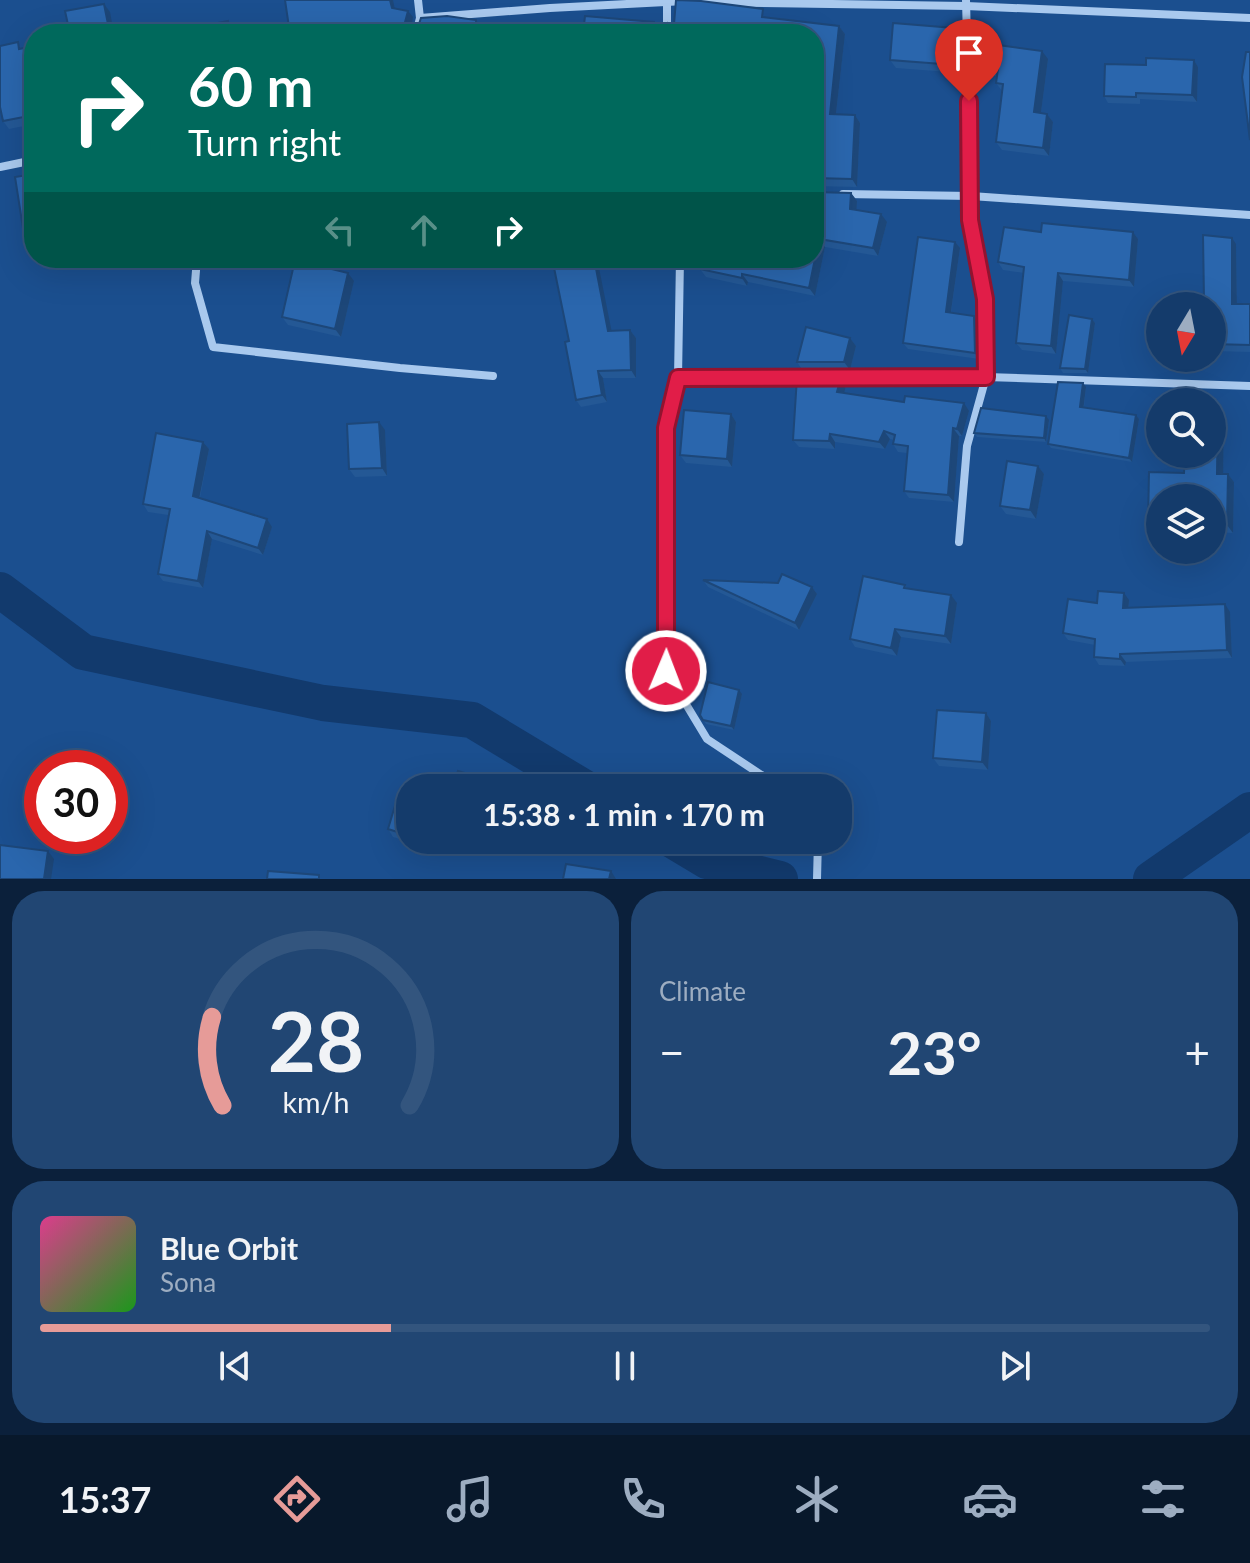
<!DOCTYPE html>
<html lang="en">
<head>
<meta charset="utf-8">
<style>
  :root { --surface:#143b6b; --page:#214673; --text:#f1f3f6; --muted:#9dadc1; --line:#33557e; --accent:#e69b98 }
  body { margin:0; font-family:Lato,sans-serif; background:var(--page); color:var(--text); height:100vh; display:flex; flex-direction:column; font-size:30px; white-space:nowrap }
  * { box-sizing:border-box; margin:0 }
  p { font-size:26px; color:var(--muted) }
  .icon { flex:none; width:44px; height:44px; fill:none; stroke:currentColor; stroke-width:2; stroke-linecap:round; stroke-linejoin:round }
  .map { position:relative; height:879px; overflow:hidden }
  .panel { display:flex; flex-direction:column; gap:12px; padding:12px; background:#0b203b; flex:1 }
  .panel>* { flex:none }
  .top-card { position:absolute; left:24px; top:24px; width:800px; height:244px; border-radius:32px; box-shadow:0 8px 32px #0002,0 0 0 2px var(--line); background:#00695c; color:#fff; overflow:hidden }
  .needle { width:52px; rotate:190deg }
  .controls { position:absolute; left:1146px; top:292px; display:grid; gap:16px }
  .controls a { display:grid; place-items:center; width:80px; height:80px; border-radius:50%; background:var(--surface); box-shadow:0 8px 32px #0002,0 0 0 2px var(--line); font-size:40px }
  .speed { position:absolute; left:24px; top:750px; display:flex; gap:16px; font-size:40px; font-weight:700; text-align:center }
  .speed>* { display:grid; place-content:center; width:104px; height:104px; border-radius:50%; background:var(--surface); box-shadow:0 8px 32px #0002,0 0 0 2px var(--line); line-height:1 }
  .speed .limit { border:12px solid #d22; background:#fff; color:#111 }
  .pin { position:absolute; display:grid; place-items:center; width:68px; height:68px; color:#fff; margin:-82px -34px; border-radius:50% 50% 50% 0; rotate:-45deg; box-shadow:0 0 8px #0007 }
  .pin .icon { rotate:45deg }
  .me { position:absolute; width:88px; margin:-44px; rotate:1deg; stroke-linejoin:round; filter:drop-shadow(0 0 6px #0008) }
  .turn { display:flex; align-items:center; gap:28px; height:168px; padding:0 32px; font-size:36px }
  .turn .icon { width:104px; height:104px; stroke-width:2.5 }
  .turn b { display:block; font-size:56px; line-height:68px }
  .lanes { display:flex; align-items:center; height:76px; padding:0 32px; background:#0003; justify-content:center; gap:40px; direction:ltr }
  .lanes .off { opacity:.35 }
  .big { font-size:60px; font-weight:700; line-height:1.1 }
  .panel .card { flex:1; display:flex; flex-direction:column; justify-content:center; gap:12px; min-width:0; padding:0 28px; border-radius:32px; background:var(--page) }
  .panel .dial { align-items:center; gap:0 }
  .dial svg { height:208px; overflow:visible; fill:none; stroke:var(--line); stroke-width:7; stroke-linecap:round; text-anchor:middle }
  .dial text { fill:var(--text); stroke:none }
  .song { display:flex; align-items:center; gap:24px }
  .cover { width:96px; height:96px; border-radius:12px; background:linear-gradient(135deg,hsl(330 70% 55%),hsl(120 70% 35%)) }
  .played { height:8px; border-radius:4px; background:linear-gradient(90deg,var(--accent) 30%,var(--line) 30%) }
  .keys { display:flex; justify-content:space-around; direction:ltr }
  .heat { display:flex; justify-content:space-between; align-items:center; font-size:44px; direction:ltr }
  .panel .tiles { flex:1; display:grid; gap:12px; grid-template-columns:1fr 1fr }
  .card:last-child { grid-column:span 2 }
  .trip { position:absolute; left:396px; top:774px; width:456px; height:80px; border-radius:32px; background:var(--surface); box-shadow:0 8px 32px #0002,0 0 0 2px var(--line); font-weight:700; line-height:80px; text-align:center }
  .dock { display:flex; height:128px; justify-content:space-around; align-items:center; background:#08182b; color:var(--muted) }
  .dock .icon { width:56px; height:56px }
  .dock .on { color:var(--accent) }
  .dock b { font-size:36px; color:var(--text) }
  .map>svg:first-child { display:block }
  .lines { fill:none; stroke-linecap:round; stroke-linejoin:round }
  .canal { stroke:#123a6d; stroke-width:36 }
  .minor { stroke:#a9c9ee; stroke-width:8 }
  .wall { fill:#245895 }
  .shaded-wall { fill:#1d4779 }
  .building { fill:#2a66ad; stroke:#1d4779; stroke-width:2 }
  .route-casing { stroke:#92132f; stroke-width:20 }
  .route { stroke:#e11d48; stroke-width:14 }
</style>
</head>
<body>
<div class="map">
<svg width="1250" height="879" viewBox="0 0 1250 879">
  <rect width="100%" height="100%" fill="#1b4f8f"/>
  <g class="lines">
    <g class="canal">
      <polyline points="0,590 83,652 323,703 472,720 585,788"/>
      <polyline points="672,840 707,861 780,879"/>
      <polyline points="1151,879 1250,810"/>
    </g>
    <g class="minor">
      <polyline points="667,0 667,34"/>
      <polyline points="699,2 966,6 1250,18"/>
      <polyline points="420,18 550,8 685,1"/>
      <polyline points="416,34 420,18 418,0"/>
      <polyline points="0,167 34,160"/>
      <polyline points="843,194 971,196 1250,215"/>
      <polyline points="197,258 195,283 213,347 400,368 493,376"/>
      <polyline points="680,258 678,378 666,428 666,671 707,739 781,788"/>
      <polyline points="831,377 986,377 1250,386"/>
      <polyline points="678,378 805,377"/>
      <polyline points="959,542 967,446 986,377 985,299 970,220 971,196 966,0"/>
      <polyline points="817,879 818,840"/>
    </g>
  </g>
  <g class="wall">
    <polygon points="768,17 839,26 845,34 836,114 855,115 860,123 857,187 814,186 814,34 583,34 654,22 660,32 662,33 674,24"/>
    <polygon points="476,20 481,27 481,34 411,34"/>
    <polygon points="954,28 960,36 961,73 896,68 890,60"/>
    <polygon points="34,46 34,124 9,129 3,121 22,49"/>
    <polygon points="1048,59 1041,113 1047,114 1053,122 1049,156 1002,150 996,142 1002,91 996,83 997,76 975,74 969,66"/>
    <polygon points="1194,60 1198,67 1197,102 1140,99 1140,104 1108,103 1104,96 1146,65"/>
    <polygon points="34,174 34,235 29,236 23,228"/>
    <polygon points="814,192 851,193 857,201 856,210 887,222 878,256 825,247 815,296 748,282 747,286 706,277 700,269"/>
    <polygon points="1133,232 1138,239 1134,287 1063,281 1056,354 1022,350 1016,343 1024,273 1003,270 998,262"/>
    <polygon points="1236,244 1237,304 1250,304 1250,352 1212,351 1212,306 1204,301"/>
    <polygon points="960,248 951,313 978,322 979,359 908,349 903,343"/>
    <polygon points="354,281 341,337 288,325 282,317"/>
    <polygon points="1092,319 1095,323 1088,373 1063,373 1060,368"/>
    <polygon points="630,330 636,338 636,378 603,378 607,402 581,407 576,400 569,341 612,331"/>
    <polygon points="850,338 856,346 850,370 803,371 797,362"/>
    <polygon points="841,377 846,384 844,393 969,411 962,436 959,436 954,502 909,498 904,491 907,453 898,452 893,444 894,440 890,439 885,449 835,442 835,449 799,447 793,440"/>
    <polygon points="1086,387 1084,407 1136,415 1139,419 1132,462 1051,448 1048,444"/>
    <polygon points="1212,406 1218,406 1224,414 1223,474 1228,474 1234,482 1233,533 1212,532 1212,498 1160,498 1160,531 1154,531 1148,523 1149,472 1184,473 1185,454 1212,454"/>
    <polygon points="731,414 736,422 732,467 686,463 680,455"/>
    <polygon points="1049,420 1046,442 977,437 974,433"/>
    <polygon points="385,430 387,476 355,477 349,469"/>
    <polygon points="203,442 209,449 200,498 272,527 263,555 212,539 203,588 163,581 158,574 168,515 148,512 143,504"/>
    <polygon points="1038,466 1044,474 1036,519 1006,514 1000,506"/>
    <polygon points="703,580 778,583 812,587 817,594 799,630 708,587"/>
    <polygon points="905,585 907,588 957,603 951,644 901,637 897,656 855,647 850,639"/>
    <polygon points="1129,600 1129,607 1230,612 1232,658 1126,662 1125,666 1099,665 1094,657 1095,645 1068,640 1063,633 1097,603"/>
    <polygon points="742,694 734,730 706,724 700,715"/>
    <polygon points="986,713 991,721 988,770 939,766 933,758"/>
    <polygon points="410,792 410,840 438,840 435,849 393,837 388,829"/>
  </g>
  <g class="shaded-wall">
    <polygon points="390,0 393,0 396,15 392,8"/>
    <polygon points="104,4 110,12 114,34 110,34"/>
    <polygon points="408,11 413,17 410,34 406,32 404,26"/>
    <polygon points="476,20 481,27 481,34 476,28"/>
    <polygon points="228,21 233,28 234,34 231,34"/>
    <polygon points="839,26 845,34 835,122 830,114"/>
    <polygon points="954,28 960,36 961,73 955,65"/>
    <polygon points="1042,51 1048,59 1040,120 1034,112"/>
    <polygon points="1194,60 1198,67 1197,102 1192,95"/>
    <polygon points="1047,114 1053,122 1049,156 1043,148"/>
    <polygon points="855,115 860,123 857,187 852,179"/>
    <polygon points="851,193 857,201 856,217 850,209"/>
    <polygon points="881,214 887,222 878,256 873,248"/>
    <polygon points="1133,232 1138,239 1134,287 1129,280"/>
    <polygon points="1232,238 1236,244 1237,311 1232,304"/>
    <polygon points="819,239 825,247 815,296 809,288"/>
    <polygon points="955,242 960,248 950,318 946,312"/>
    <polygon points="594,258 597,258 613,338 608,331"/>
    <polygon points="348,273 354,281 341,337 335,329"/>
    <polygon points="1058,273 1063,281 1056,354 1051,346"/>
    <polygon points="742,274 748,282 747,286 742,278"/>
    <polygon points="974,316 978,322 979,359 975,353"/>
    <polygon points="1092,319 1095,323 1088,373 1085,369"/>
    <polygon points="630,330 636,338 636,378 631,370"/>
    <polygon points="850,338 856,346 850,370 844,362"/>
    <polygon points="598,371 603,378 607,402 602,395"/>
    <polygon points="841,377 846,384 843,400 837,392"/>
    <polygon points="1083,383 1086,387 1083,411 1080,407"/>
    <polygon points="964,403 969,411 962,436 957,429"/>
    <polygon points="1218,406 1224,414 1223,482 1217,474"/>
    <polygon points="731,414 736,422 732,467 727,459"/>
    <polygon points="1136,415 1139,419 1132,462 1129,458"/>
    <polygon points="1046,416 1049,420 1046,442 1044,438"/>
    <polygon points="379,422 385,430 387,476 382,468"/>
    <polygon points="953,428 959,436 954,502 948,495"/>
    <polygon points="884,431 890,439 885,449 879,442"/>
    <polygon points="830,434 835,442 835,449 829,441"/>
    <polygon points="203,442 209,449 198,504 193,496"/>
    <polygon points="1038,466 1044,474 1036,519 1030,510"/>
    <polygon points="1228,474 1234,482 1233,533 1227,525"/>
    <polygon points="267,519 272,527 263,555 258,548"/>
    <polygon points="207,531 212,539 203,588 198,581"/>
    <polygon points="812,587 817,594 799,630 795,623"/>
    <polygon points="1124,593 1129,600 1128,615 1123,608"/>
    <polygon points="951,595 957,603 951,644 945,636"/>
    <polygon points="1225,604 1230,612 1232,658 1227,650"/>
    <polygon points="895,629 901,637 897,656 891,648"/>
    <polygon points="1120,654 1126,662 1125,666 1120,659"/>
    <polygon points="739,690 742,694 734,730 731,726"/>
    <polygon points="986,713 991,721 988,770 982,762"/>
    <polygon points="430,840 438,840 435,849 429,841"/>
    <polygon points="48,851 54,859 51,879 44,879"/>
    <polygon points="611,871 616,879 609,879"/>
  </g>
  <g class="building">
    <polygon points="285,0 390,0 392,8 408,11 404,26 406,32 410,34 290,34"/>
    <polygon points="676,0 701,1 763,9 762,17 839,26 830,114 855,115 852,179 814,178 814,34 583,34 585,16 654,22 656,30 662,33 667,30 668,23 674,24"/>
    <polygon points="104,4 110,34 70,34 65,11"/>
    <polygon points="447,16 476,20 476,28 465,30 464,34 411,34 416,33 421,18"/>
    <polygon points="228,21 231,34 180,34 204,30 203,26"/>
    <polygon points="893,23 954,28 955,65 890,60"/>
    <polygon points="969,41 1042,51 1034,112 1047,114 1043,148 996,142 1003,84 996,83 998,69 969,66"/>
    <polygon points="18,42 19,49 34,46 34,115 3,121 0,107 0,46"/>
    <polygon points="1246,52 1250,52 1250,140 1242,77"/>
    <polygon points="1146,58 1194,60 1192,95 1136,93 1136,97 1104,96 1105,64 1146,65"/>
    <polygon points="34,174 34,226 23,228 15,177"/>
    <polygon points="814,192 851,193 850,209 881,214 873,248 819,239 809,288 742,274 742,278 700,269 703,258 814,258"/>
    <polygon points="1042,223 1133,232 1129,280 1058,273 1051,346 1016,343 1024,267 998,262 1004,227 1041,232"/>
    <polygon points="1203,235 1232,238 1232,304 1250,304 1250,345 1212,344 1212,306 1199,306 1199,301 1204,301"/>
    <polygon points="918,237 955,242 946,312 974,316 975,353 903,343"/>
    <polygon points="552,258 594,258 608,331 630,330 631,370 598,371 602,395 576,400 565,342 569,341"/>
    <polygon points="295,260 348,273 335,329 282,317"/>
    <polygon points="1069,315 1092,319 1085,369 1060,368"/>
    <polygon points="806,327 850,338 844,362 797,362"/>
    <polygon points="797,377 841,377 837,392 904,402 905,396 964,403 957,429 953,428 948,495 904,491 908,446 893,444 895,435 884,431 879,442 830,434 829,441 793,440"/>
    <polygon points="1058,382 1083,383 1080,407 1136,415 1129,458 1048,444"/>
    <polygon points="1212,406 1218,406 1217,474 1228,474 1227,525 1212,524 1212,498 1160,498 1160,523 1148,523 1149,472 1184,473 1185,454 1212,454"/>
    <polygon points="981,408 1046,416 1044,438 974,433"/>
    <polygon points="684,410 731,414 727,459 680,455"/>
    <polygon points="379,422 382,468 349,469 347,424"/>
    <polygon points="156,433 203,442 193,496 267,519 258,548 207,531 198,581 158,574 170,509 143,504"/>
    <polygon points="1007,461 1038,466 1030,510 1000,506"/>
    <polygon points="782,574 812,587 795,623 703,580 778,583"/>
    <polygon points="863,576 905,585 904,588 951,595 945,636 895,629 891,648 850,639"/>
    <polygon points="1098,591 1124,593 1123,608 1225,604 1227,650 1120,654 1120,659 1094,657 1095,639 1063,633 1068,599 1097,603"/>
    <polygon points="708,682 739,690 731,726 703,720 700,715"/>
    <polygon points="937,710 986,713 982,762 933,758"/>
    <polygon points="458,771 495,782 493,788 453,788"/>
    <polygon points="400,789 410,792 410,836 388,829"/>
    <polygon points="0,845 48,851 44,879 0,879"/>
    <polygon points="566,864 611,871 609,879 563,879"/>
    <polygon points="268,871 319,875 319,879 267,879"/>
  </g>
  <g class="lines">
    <defs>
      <polyline id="route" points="666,671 666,428 678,378 986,377 985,299 970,220 969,101"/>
    </defs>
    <use href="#route" class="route-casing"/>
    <use href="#route" class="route"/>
  </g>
</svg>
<div class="controls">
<a><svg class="needle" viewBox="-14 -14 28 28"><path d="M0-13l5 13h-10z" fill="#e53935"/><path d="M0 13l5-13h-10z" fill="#9dadc1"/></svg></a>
<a><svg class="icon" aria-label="search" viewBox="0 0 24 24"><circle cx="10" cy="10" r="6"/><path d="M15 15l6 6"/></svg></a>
<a><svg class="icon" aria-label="layers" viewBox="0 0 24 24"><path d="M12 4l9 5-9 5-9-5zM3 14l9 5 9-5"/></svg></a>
</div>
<div class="speed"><div class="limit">30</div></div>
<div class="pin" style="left:969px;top:101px;background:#d93025"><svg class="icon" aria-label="arrive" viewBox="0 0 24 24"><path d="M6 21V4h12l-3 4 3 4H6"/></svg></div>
<svg class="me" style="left:666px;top:671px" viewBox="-20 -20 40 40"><circle r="17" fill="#e11d48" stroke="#fff" stroke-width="3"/><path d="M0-11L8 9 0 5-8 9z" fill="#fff"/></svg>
<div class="trip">15:38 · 1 min · 170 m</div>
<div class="top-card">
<div class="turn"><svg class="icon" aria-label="right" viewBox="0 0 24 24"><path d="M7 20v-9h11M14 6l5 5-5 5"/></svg><div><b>60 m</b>Turn right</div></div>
<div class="lanes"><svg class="icon off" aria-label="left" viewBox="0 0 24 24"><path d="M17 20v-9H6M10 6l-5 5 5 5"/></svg><svg class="icon off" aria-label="ahead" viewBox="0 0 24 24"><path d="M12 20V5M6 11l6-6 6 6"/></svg><svg class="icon" aria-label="right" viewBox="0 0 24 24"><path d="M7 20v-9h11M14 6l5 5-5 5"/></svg></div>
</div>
</div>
<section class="panel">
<div class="tiles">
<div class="card dial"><svg viewBox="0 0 100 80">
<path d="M14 69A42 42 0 1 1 86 69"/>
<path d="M14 69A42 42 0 0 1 10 35" stroke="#e69b98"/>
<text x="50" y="56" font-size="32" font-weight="700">28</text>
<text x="50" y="72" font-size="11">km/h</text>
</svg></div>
<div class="card"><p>Climate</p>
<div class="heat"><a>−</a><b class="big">23°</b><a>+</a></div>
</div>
<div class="card">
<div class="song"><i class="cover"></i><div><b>Blue Orbit</b><p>Sona</p></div></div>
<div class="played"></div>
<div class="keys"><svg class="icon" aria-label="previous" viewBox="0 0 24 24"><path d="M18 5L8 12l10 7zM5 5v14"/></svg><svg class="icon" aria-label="pause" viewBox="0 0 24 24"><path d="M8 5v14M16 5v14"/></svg><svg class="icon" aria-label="next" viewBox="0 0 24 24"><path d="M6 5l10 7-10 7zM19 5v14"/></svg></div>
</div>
</div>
</section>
<nav class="dock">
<b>15:37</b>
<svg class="icon on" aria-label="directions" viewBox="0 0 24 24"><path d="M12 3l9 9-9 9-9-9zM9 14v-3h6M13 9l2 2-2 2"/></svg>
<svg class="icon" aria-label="music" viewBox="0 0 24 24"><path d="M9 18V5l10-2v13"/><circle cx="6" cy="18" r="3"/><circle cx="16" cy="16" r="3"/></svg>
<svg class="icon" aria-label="phone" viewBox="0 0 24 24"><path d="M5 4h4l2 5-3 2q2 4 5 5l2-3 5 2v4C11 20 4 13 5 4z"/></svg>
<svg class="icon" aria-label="climate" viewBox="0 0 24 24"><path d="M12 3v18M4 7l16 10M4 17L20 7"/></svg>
<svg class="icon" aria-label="car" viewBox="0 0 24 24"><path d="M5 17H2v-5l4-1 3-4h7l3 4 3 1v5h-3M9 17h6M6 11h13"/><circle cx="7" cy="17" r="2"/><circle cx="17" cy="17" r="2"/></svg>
<svg class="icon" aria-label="filters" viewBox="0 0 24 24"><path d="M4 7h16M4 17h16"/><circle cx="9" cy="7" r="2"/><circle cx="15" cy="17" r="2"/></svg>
</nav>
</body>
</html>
